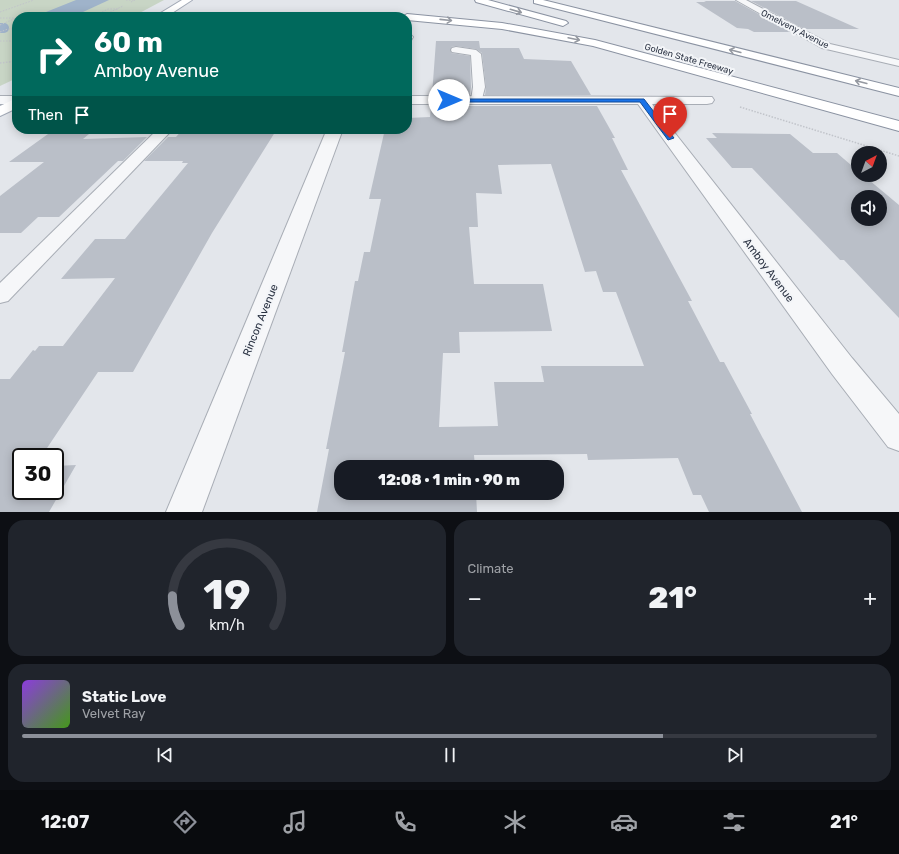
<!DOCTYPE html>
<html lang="en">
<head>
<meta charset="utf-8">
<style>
  :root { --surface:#171b24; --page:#20242c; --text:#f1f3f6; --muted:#9ea1a6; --line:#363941; --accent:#8c9099 }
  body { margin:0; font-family:Rubik,sans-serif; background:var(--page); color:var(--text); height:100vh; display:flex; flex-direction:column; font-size:15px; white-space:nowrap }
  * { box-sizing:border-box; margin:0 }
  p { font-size:13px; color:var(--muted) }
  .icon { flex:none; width:22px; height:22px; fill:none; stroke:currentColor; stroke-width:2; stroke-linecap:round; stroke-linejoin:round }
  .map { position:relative; height:512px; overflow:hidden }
  .side { display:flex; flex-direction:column; gap:8px; padding:8px; background:#0d0f14; flex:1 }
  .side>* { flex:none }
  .guide { position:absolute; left:12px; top:12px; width:400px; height:122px; border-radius:16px; box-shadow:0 2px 10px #0003; background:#00695c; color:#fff; overflow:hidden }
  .needle { width:26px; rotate:41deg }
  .fabs { position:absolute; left:851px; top:146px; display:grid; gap:8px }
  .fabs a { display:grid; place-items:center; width:36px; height:36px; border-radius:50%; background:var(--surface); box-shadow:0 2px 10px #0003; font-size:20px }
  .speed { position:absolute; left:12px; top:448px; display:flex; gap:8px; font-size:20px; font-weight:700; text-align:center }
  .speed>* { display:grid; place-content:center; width:52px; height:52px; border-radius:50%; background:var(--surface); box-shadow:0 2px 10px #0003; line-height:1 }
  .speed .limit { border:2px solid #111; border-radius:6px; background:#fff; color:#111 }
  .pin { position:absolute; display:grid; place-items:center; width:34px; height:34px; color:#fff; margin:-41px -17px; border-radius:50% 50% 50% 0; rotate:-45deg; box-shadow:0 0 4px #0007 }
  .pin .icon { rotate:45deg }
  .me { position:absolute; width:44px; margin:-22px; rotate:90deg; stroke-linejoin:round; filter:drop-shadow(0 0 3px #0008) }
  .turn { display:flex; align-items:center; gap:14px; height:84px; padding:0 16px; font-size:18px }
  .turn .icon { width:52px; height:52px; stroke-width:2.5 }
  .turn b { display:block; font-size:28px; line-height:34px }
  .then { display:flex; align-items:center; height:38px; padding:0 16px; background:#0003; gap:8px; font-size:15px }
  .big { font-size:30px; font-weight:800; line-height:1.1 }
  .side .card { flex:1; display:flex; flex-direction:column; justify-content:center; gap:6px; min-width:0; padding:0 14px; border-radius:16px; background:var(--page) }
  .side .dial { align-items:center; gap:0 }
  .dial svg { height:104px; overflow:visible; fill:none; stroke:var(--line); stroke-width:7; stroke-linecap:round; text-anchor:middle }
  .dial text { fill:var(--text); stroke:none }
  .song { display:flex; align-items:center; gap:12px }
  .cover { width:48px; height:48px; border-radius:6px; background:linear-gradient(135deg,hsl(270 70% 55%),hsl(100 70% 35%)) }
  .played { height:4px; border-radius:2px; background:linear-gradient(90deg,var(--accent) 75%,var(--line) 75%) }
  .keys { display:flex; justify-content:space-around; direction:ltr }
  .heat { display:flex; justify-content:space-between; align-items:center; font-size:22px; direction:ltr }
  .side .tiles { flex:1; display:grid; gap:8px; grid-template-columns:1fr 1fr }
  .card:last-child { grid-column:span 2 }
  .trip { position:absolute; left:334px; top:460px; width:230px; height:40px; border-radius:16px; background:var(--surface); box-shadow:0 2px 10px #0003; font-weight:800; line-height:40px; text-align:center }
  .menu { display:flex; height:64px; justify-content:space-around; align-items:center; background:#090b0e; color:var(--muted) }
  .menu .icon { width:28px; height:28px }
  .menu .on { color:var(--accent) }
  .menu b { font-size:18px; color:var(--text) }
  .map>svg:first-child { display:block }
  .green { fill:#c8d5c5 }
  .water { fill:#9fb3ca }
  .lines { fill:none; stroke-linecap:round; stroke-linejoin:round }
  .stream { stroke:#9fb3ca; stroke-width:10 }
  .building { fill:#babfc8; fill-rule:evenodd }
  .service-casing { stroke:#a8adb5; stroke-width:2 }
  .minor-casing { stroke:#a8adb5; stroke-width:2 }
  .primary-casing { stroke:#a3aab7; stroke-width:2 }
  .motorway-casing { stroke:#8b93a2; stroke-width:2 }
  .path-far1 { stroke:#c1c4ca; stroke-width:1; stroke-dasharray:1.5 1.5; stroke-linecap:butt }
  .path { stroke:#c1c4ca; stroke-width:1.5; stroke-dasharray:1.5 1.5; stroke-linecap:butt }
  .service { fill:#f6f7f9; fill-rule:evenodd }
  .minor { fill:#f6f7f9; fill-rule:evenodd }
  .primary { fill:#fff; fill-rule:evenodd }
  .motorway { fill:#fff; fill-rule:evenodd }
  .oneway { stroke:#9599a1 }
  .route { fill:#1a73e8; stroke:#114b97 }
  .labels { text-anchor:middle; stroke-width:4; stroke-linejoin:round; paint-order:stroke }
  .far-street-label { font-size:9px; fill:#2b3343; stroke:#f3f5f8 }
  .street-label { font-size:11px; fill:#2b3343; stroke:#f3f5f8 }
</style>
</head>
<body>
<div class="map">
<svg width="899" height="512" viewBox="0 0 899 512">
  <rect width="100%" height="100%" fill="#e3e6eb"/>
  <polygon class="green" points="0,0 164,0 132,17 17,17 17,78 0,86"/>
  <polygon class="water" points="76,0 109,0 83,12 46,12"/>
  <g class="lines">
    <polyline class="stream" points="0,28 4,28"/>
  </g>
  <g class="building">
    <polygon points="704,1 735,1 791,32 754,32 748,29 737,28 696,2 706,2"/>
    <polygon points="751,1 796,1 859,29 804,29"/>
    <polygon points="436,41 479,41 480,48 519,48 524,59 571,61 591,95 485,95 486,87 482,53 476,49 456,46 451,47 451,53 470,56 471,87 470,95 432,95"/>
    <path d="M431,106h166l18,32h-3l16,32h-7l71,131h-4l32,61h4l28,52h-2l52,98h-93l-8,-17h-8l-15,-37 -90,2 -1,-6 -113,1 1,12h-134v26h135l1,19h-160l12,-63h-3l19,-97h-3l13,-71h3l6,-29h6l11,-53h-12l16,-70h22v-11l23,-1zM551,164l34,108 11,-1 7,21h13l28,74h-103l3,16h-50l4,44 -59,1 4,-74h17l-1,-21 93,-1 -9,-47h-69l-5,-57h9l-2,-34 26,1 -4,-29z"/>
    <polygon points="55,129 95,129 83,139 147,137 123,161 118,161 59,217 38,217 21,233 0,233 0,196 44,162 9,162"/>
    <polygon points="183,129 277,129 212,233 133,372 98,372 41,457 21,457 21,491 55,491 55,466 76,465 49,512 0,512 0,379 10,379 33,350 35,351 39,346 63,346 115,278 61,279 95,239 125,239 188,163 182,163 183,161 144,161 168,137 176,137"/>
    <path d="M712,133l78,1 23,19h24l21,18v4h5l36,30v113l-55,-58h-4l-88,-92h-20l-26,-30h11zM858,197h22v22h-22z"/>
  </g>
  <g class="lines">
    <defs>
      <g id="service">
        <polygon points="407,34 411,35 413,37 410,42 407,43"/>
        <polygon points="456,47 476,50 481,54 485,87 481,103 473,103 471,100 473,87 471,55 452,52 451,50 452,48"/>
        <polygon points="158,129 173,129 8,301 0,303 0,283"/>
      </g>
      <g id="minor">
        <polygon points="736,0 746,0 830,44 899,60 899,66 822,48"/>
        <rect x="0" y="96" width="17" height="8"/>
        <polygon points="407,96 712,97 714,100 712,103 707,104 652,104 852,358 899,414 899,451 888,447 832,374 638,104 407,104"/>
        <polygon points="327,129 343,129 202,512 166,512"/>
      </g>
      <g id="primary">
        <polygon points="182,0 192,0 166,17 154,17"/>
        <polygon points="17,98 17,108 0,116 0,106"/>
      </g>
      <g id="motorway">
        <polygon points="475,0 488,0 566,21 568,23 563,26 476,2"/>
        <polygon points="534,0 543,0 899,88 899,96 534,3"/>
        <polygon points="160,14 398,14 402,17 407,14 502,23 595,40 899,121 899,131 593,46 502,29 407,20 407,17 155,17"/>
      </g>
    </defs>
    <use href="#service" class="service-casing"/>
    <use href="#minor" class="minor-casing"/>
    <use href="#primary" class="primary-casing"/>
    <use href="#motorway" class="motorway-casing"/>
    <g class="path-far1">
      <polyline points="126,0 135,0 131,2"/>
      <polyline points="0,12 34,0"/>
      <polyline points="94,16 108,9 118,9"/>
      <polyline points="102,16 123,6"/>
      <polyline points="22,17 137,17"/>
      <polyline points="0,18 15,18"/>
      <polyline points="0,25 16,18"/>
      <polyline points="0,32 8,29 17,29"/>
      <polyline points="0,41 17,41"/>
    </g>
    <g class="path">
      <polyline points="0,63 17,61"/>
      <polyline points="740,107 899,156"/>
    </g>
    <use href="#service" class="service"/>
    <use href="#minor" class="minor"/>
    <use href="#primary" class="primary"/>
    <use href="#motorway" class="motorway"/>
  </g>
  <defs><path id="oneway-shaft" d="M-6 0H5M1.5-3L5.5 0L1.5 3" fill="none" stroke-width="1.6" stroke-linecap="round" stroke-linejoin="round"/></defs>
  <g class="oneway">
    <use href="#oneway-shaft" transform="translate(516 11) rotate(16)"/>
    <use href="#oneway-shaft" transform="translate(446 20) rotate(6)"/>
    <use href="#oneway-shaft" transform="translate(574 39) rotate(12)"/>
    <use href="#oneway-shaft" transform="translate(735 51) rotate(-166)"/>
    <use href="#oneway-shaft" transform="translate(861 82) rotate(-166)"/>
  </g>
  <polygon class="route" points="447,99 644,99 674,138 668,140 640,102 449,102 446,100"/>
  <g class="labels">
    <g class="far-street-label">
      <text transform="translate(795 29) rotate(27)" y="3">Omelveny Avenue</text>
      <text transform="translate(689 59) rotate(16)" y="3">Golden State Freeway</text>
    </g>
    <g class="street-label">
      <text transform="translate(769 270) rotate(53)" y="4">Amboy Avenue</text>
      <text transform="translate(260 320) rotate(-68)" y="4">Rincon Avenue</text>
    </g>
  </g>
</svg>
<div class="fabs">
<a><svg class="needle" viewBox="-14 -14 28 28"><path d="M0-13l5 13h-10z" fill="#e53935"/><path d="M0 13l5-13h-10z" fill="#9ea1a6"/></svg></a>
<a><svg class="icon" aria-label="sound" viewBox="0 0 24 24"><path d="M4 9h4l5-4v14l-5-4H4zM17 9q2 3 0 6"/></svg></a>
</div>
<div class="speed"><div class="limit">30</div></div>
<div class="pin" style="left:670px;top:138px;background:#d93025"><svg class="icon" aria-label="arrive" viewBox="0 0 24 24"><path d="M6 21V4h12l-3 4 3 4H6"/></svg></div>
<svg class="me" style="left:449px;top:100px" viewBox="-20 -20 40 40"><circle r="19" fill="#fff"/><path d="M0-13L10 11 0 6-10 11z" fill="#1a73e8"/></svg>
<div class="trip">12:08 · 1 min · 90 m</div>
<div class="guide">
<div class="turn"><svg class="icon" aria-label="right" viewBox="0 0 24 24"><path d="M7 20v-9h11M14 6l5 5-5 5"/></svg><div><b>60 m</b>Amboy Avenue</div></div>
<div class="then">Then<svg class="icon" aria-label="arrive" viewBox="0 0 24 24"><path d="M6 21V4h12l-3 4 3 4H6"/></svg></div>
</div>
</div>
<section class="side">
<div class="tiles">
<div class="card dial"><svg viewBox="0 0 100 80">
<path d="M14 69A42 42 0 1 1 86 69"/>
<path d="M14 69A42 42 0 0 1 8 46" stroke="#8c9099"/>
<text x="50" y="56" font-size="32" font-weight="700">19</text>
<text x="50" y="72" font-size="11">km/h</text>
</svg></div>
<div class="card"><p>Climate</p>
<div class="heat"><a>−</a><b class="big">21°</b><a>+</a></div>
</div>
<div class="card">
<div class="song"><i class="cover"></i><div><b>Static Love</b><p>Velvet Ray</p></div></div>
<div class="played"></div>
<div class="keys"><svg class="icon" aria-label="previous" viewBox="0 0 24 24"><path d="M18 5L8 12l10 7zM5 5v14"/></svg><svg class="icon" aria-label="pause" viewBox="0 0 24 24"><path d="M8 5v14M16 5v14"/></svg><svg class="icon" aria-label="next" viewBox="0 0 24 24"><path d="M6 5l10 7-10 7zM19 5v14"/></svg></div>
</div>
</div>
</section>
<nav class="menu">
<b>12:07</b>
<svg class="icon on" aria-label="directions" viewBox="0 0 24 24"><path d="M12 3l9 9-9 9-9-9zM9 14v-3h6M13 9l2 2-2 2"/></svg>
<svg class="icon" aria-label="music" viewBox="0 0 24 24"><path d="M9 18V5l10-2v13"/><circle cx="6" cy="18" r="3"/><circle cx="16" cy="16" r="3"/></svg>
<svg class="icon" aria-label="phone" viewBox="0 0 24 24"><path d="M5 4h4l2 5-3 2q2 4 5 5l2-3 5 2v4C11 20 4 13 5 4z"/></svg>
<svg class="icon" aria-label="climate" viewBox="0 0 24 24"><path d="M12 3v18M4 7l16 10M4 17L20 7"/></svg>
<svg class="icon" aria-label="car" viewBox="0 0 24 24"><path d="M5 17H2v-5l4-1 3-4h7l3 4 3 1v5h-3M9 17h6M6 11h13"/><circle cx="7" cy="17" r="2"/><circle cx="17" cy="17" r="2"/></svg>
<svg class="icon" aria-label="filters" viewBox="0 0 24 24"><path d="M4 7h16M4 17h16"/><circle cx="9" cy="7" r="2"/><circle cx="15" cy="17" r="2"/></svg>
<b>21°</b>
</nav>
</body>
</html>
